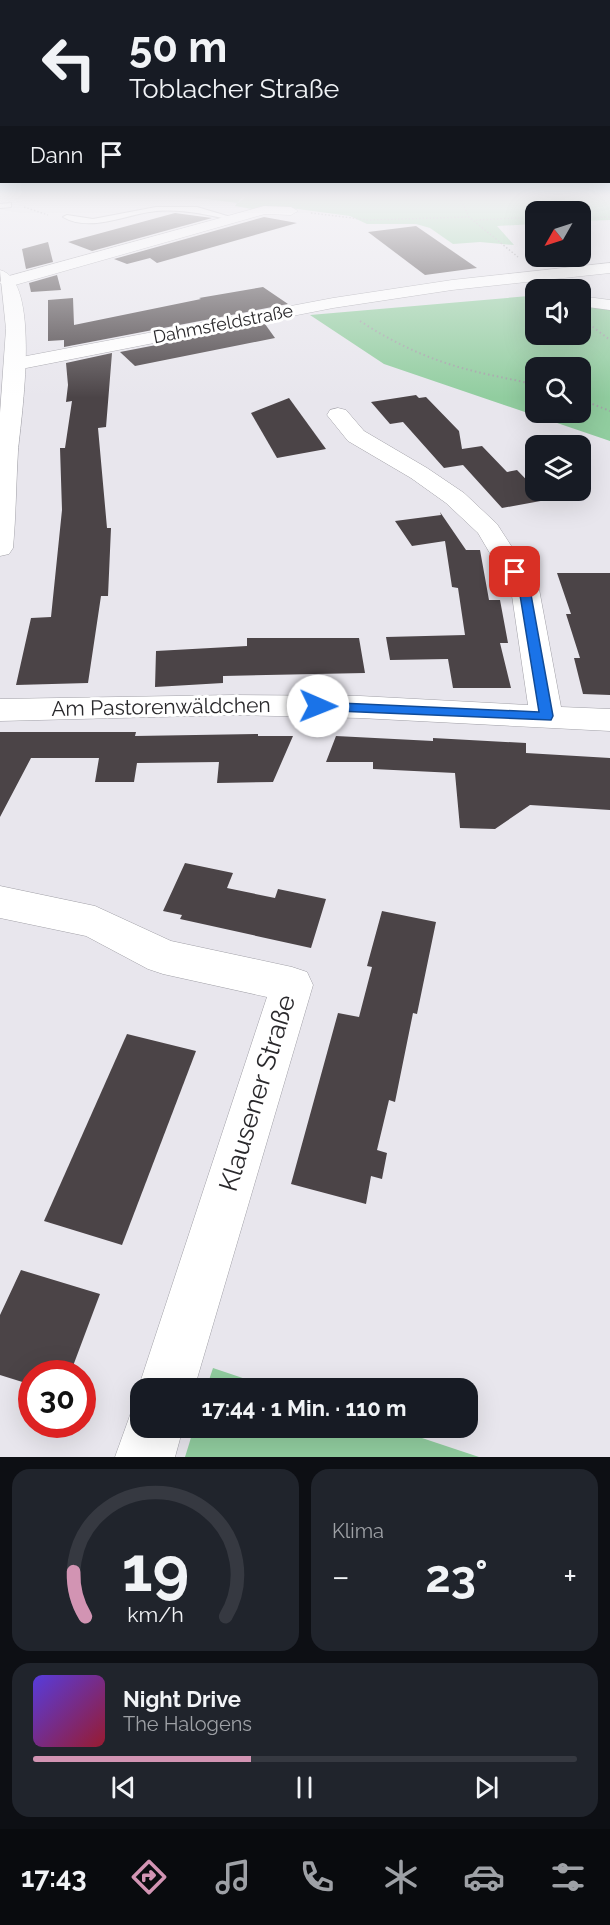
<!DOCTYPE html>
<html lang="de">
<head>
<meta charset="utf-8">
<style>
  :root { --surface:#171b24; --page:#20242c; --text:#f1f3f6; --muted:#9ea1a6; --line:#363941; --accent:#d294b3 }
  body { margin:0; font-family:Raleway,sans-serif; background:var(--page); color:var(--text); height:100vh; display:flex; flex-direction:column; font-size:22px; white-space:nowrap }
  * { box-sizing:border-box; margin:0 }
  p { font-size:20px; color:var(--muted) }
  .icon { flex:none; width:33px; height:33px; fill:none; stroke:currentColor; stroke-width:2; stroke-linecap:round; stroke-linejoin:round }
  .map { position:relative; height:1457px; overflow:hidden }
  .details { display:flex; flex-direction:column; gap:12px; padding:12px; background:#0d0f14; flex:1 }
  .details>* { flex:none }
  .hud { position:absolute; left:0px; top:0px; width:610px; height:183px; box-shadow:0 6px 24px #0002; background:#171b24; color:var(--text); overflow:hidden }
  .needle { width:39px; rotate:231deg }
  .controls { position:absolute; left:525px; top:201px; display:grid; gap:12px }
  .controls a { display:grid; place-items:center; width:66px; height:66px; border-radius:12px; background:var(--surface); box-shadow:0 6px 24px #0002; font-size:30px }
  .speed { position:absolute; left:18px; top:1360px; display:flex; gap:12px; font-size:30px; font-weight:700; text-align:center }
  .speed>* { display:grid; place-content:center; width:78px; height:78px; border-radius:50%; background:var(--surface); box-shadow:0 6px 24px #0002; line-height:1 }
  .speed .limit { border:9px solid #d22; background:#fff; color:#111 }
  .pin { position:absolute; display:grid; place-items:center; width:51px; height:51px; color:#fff; margin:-26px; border-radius:12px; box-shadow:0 3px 9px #0006 }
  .me { position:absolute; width:66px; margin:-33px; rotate:91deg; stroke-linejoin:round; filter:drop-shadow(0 0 4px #0008) }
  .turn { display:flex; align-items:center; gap:21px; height:126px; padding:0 30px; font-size:27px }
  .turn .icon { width:78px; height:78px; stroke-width:2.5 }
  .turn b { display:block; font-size:42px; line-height:51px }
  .then { display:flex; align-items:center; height:57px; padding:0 30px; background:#0003; gap:12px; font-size:22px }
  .big { font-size:45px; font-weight:700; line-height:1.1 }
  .details .card { flex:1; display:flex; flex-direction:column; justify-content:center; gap:9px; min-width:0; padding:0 21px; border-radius:18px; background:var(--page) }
  .details .dial { align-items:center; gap:0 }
  .dial svg { height:156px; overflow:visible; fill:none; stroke:var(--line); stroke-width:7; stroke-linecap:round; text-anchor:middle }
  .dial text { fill:var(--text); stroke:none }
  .song { display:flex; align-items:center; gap:18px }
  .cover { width:72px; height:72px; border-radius:9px; background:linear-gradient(135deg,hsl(250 70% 55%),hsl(350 70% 35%)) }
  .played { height:6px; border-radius:3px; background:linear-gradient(90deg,var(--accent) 40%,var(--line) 40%) }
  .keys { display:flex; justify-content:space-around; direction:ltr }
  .heat { display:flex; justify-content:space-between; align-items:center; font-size:33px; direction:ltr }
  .details .tiles { flex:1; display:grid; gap:12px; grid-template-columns:1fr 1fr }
  .card:last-child { grid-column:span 2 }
  .trip { position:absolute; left:130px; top:1378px; width:348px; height:60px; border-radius:18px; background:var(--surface); box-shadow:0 6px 24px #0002; font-weight:700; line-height:60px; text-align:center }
  .menu { display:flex; height:96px; justify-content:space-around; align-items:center; background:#090b0e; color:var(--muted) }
  .menu .icon { width:42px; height:42px }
  .menu .selected { color:var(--accent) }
  .menu b { font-size:27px; color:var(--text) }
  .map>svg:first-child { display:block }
  .green { fill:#91cd9f; fill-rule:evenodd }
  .building { fill:#4b4447 }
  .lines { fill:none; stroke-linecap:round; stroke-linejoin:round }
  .lane-casing { stroke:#a1a0a7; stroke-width:2 }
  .street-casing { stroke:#a1a0a7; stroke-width:1 }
  .secondary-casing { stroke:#a1a0a7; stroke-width:1 }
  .path-far1 { stroke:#a3a2a7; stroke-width:1.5; stroke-dasharray:1.5 2; stroke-linecap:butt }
  .path { stroke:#a3a2a7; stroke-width:2; stroke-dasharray:1.5 3; stroke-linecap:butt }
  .lane { fill:#fff; fill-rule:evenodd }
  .street { fill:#fff; fill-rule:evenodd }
  .secondary { fill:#fff; fill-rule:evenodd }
  .route { fill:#1a73e8; stroke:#114b97; stroke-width:1.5 }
  .labels { text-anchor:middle; stroke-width:6; stroke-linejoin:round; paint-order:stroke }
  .far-street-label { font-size:18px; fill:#2a292c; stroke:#fff }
  .street-label { font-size:21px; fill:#2a292c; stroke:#fff }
  .near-street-label { font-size:26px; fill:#2a292c; stroke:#fff }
</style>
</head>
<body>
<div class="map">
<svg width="610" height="1457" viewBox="0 0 610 1457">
  <rect width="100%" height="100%" fill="#e8e6ed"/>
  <g class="green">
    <polygon points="170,194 244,194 238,203 250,194 610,194 610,220 581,221 580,212 536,212 535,224 497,226 514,245 480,242 453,244 430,228 416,224 367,224 350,216 283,207 252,209 235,206 237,203"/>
    <path d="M529,296l6,1 1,37h44l1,-29 29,5v131l-226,-77 -74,-49zM536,368h44v44h-44z"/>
    <polygon points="213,1368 275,1389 206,1389"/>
    <polygon points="194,1428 392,1428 479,1457 185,1457"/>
  </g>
  <g class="building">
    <polygon points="175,213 212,218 92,251 68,242"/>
    <polygon points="264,217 297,223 157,263 150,258 127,264 114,259"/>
    <polygon points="416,226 477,268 425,275 368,232"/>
    <polygon points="48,242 53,262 26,269 22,249"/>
    <polygon points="57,275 61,290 31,292 29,283"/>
    <polygon points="263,287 288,304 64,347 64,340 48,341 48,300 73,298 74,325 201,299 199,298"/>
    <polygon points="265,324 275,338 135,366 120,352"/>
    <polygon points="112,353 106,427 98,428 107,528 111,528 108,596 101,596 88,683 16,685 31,618 51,617 62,510 60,448 65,448 72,401 66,402 68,385 66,363"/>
    <polygon points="416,395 419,398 426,397 459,431 462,449 482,446 507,472 517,470 546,500 502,508 463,465 444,468 403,422 390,424 371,402"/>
    <polygon points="289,398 326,449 277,458 251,413"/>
    <polygon points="440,512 466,550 480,550 489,600 500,600 508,643 500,643 511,688 453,688 448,659 390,660 386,637 465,635 458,588 452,587 445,541 412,546 395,521 441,515"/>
    <polygon points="557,573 610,573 610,695 583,694 574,658 580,658 566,614 571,614"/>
    <polygon points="247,638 359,638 365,673 223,676 223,683 155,687 156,651 247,646"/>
    <polygon points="0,732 136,732 135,736 258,734 258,736 293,736 273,782 217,783 219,762 137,763 134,782 95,782 99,758 31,758 0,817"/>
    <polygon points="336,736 433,741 433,738 526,743 526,753 610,758 610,810 530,805 495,829 460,828 455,773 373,769 373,762 326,762"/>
    <polygon points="185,863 233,873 227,888 275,898 278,889 326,899 311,948 180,919 182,915 163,911"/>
    <polygon points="382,911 436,922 417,1014 413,1013 395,1102 389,1100 377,1150 387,1153 382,1179 371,1176 366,1204 291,1184 338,1013 359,1017 372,967 367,966"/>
    <polygon points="127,1034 196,1051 122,1245 44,1221"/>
    <polygon points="21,1270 100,1294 70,1374 32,1374 32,1385 0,1375 0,1315"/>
  </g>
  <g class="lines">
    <defs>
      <g id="lane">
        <polygon points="11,203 11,207 0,208 0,204"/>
        <path d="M156,207h41l37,11 -4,2c-25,-6 -48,-11 -74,-9 -29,3 -66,22 -93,6l4,-2 26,4z"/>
      </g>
      <g id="street">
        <polygon points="264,206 291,207 298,211 291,215 265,214 8,287 0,283 2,278"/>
        <polygon points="610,263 610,273 452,290 333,308 16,370 9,368 6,364 9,360 16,358 333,298 452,280"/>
        <polygon points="580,296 610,300 610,310 580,306"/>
        <polygon points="338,408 346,410 364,431 427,468 464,493 497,524 539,589 561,707 610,709 610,731 360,718 234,715 0,721 0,699 234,695 360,696 528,705 511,589 478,533 446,503 411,478 348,441 327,415 330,410"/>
        <polygon points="0,886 95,906 171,941 292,967 307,972 313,985 194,1389 141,1389 141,1397 138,1389 267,997 163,974 148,969 86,936 0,918"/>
        <polygon points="141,1404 141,1428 183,1428 175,1457 115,1457 133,1407"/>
      </g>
      <path id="secondary" d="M0,270c42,10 21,148 18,181 -2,32 -2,65 -5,97l-4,6 -9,2v-143l6,-84z"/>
    </defs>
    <use href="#lane" class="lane-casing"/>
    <use href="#street" class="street-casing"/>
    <use href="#secondary" class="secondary-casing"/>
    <g class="path-far1">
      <polyline points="458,194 469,217 518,257"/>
      <polyline points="22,197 36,194"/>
      <polyline points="24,207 48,215"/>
      <polyline points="311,213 369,220 469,217"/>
      <polyline points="580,218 610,217"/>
      <polyline points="476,220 536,217"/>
    </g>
    <g class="path">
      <path d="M360,321c32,21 66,37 102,47 25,7 50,11 74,17"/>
      <polyline points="589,324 610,340"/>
      <polyline points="580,399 610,411"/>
    </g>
    <use href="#lane" class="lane"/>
    <use href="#street" class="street"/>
    <use href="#secondary" class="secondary"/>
  </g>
  <linearGradient id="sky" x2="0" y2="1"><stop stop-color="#60b6e8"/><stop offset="0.49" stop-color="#f5f4f7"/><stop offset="1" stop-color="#f5f4f7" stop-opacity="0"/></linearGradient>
  <rect width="610" height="398" fill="url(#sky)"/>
  <polygon class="route" points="515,568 519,569 530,589 553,716 551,720 313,710 311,706 313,703 318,702 539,712 519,589 510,572"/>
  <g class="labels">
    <g class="far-street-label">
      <text transform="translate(223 324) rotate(-11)" y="6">Dahmsfeldstraße</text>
    </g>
    <g class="street-label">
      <text transform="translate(161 707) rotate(-1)" y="7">Am Pastorenwäldchen</text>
    </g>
    <g class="near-street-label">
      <text transform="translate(257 1093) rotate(-73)" y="9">Klausener Straße</text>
    </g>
  </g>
</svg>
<div class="controls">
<a><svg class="needle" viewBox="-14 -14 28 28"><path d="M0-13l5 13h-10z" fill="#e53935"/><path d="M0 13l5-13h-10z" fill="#9ea1a6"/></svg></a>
<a><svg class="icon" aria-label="sound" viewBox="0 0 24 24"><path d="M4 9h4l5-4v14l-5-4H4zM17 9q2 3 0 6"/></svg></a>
<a><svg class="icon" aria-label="search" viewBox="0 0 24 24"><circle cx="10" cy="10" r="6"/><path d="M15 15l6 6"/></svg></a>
<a><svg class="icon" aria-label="layers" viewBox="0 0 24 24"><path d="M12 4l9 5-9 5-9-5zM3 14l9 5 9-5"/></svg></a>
</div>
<div class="speed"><div class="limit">30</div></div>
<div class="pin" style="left:515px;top:572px;background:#d93025"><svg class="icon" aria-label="arrive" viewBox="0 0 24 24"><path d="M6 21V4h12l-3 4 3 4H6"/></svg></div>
<svg class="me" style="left:318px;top:706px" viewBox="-20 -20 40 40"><circle r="19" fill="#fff"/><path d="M0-13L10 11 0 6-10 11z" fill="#1a73e8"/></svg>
<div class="trip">17:44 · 1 Min. · 110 m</div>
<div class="hud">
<div class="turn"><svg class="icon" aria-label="left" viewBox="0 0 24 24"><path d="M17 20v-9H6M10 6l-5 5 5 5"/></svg><div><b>50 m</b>Toblacher Straße</div></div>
<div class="then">Dann<svg class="icon" aria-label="arrive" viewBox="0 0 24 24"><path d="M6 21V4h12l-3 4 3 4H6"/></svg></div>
</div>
</div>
<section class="details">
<div class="tiles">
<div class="card dial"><svg viewBox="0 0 100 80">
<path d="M14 69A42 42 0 1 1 86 69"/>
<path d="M14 69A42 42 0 0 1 8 46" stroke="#d294b3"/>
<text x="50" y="56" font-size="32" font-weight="700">19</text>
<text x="50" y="72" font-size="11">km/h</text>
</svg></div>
<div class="card"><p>Klima</p>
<div class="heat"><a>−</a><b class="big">23°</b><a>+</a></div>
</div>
<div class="card">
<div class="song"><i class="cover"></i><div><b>Night Drive</b><p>The Halogens</p></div></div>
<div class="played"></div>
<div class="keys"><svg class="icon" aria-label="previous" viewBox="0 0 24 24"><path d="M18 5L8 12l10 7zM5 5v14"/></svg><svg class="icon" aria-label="pause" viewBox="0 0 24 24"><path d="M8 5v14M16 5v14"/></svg><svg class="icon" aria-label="next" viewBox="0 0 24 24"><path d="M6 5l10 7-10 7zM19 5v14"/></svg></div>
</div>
</div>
</section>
<nav class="menu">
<b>17:43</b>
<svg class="icon selected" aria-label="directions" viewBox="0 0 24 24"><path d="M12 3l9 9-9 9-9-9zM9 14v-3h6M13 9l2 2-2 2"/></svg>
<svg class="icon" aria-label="music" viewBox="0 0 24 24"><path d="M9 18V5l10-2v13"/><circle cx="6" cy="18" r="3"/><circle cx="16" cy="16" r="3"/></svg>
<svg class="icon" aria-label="phone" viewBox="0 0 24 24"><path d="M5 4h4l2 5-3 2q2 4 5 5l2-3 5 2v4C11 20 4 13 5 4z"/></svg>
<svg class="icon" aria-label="climate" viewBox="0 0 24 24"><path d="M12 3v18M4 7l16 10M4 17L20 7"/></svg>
<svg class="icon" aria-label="car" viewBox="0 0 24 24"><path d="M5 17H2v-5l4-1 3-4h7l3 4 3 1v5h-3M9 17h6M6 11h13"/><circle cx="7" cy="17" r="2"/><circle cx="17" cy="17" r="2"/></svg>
<svg class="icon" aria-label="filters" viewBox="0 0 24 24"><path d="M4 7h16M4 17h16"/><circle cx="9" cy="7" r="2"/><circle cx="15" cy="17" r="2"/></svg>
</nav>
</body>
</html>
